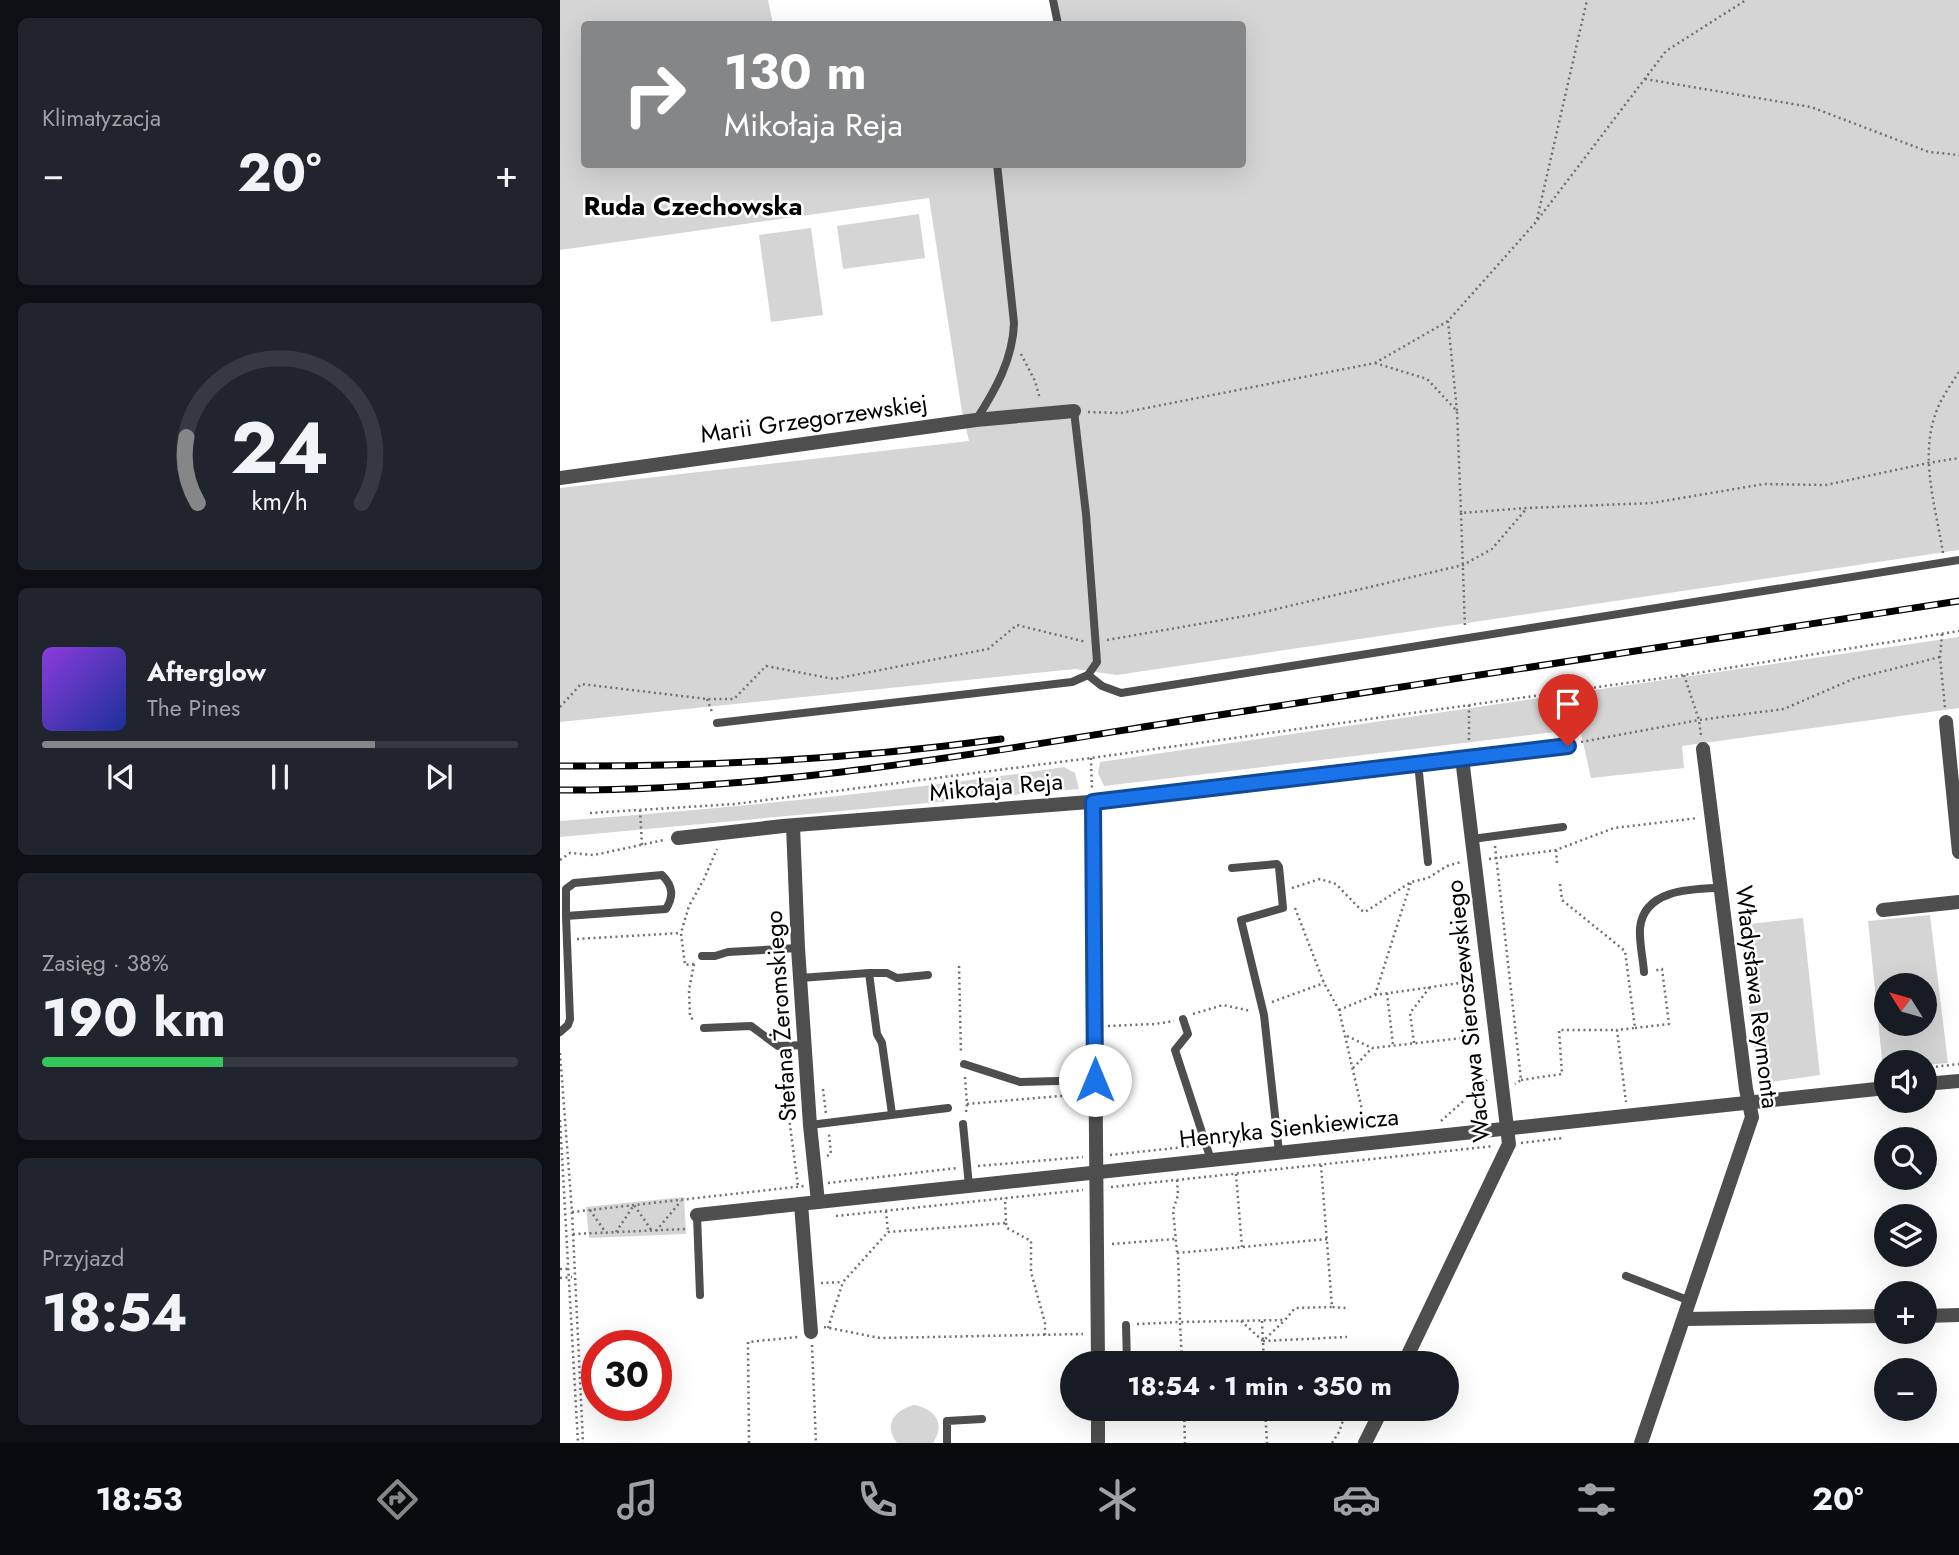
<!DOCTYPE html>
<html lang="pl">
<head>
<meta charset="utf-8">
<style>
  :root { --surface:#171b24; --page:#20242c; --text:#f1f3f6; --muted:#9ea1a6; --line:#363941; --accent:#858687 }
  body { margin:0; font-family:Jost,sans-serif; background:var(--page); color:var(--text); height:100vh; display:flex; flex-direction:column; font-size:26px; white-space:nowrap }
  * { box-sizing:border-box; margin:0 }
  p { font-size:23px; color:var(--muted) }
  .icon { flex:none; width:38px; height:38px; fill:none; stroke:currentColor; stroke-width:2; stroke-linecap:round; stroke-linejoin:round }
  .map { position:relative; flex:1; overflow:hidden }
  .details { display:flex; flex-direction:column; gap:18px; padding:18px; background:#0d0f14; width:560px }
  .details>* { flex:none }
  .top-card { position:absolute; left:21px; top:21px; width:665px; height:147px; border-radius:7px; box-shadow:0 7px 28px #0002; background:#858687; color:#fff; overflow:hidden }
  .needle { width:46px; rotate:307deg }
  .buttons { position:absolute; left:1314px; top:973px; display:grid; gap:14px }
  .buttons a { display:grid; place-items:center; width:63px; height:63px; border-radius:50%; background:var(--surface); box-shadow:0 7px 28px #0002; font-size:35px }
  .speed { position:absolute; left:21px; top:1330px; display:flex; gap:14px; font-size:35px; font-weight:700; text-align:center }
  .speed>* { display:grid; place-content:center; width:91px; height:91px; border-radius:50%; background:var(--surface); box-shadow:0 7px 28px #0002; line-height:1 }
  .speed .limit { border:10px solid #d22; background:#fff; color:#111 }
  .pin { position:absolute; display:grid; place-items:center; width:60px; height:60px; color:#fff; margin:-72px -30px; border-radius:50% 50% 50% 0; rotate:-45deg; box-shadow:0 0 7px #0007 }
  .pin .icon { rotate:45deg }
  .me { position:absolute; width:77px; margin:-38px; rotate:0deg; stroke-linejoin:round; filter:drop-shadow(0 0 5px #0008) }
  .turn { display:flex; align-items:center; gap:24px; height:147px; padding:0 28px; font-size:32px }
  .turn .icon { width:91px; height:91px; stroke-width:2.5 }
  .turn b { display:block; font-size:49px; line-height:60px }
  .big { font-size:52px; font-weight:700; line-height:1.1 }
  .details .widget { flex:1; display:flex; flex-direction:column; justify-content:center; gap:10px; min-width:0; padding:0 24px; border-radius:10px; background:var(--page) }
  .details .dial { align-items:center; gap:0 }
  .dial svg { height:182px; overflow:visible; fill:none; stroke:var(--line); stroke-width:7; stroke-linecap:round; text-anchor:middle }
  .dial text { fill:var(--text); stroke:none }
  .song { display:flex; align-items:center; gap:21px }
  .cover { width:84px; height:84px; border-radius:10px; background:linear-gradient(135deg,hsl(270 70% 55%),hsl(230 70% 35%)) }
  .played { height:7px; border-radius:4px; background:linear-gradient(90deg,var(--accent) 70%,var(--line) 70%) }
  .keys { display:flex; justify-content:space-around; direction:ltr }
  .heat { display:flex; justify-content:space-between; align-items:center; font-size:38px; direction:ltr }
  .charge { height:10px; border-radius:5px; background:linear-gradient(90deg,#34c759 38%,var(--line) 0) }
  .trip { position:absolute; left:500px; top:1351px; width:399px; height:70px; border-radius:35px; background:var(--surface); box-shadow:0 7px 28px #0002; font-weight:700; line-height:70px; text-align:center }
  .dock { display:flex; height:112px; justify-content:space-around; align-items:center; background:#090b0e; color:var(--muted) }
  .dock .icon { width:49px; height:49px }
  .dock .on { color:var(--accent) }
  .dock b { font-size:32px; color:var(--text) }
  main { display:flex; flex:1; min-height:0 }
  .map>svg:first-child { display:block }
  .green { fill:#d5d5d5; fill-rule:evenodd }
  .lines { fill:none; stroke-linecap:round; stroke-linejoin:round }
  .path { stroke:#707070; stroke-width:2.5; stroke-dasharray:2 3.5; stroke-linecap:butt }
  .service { stroke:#4e4e4e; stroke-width:8 }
  .minor { stroke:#4e4e4e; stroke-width:14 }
  .rail-casing { stroke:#000; stroke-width:7 }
  .rail { stroke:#fff; stroke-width:4.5; stroke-dasharray:13; stroke-linecap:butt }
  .route-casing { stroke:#114b97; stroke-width:18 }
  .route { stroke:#1a73e8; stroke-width:12 }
  .labels { text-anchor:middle; stroke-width:5; stroke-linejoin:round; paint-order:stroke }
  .street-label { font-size:24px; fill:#000; stroke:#fff }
  .neighbourhood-label { font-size:26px; font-weight:bold; fill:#000; stroke:#fff }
</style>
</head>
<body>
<main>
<section class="details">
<div class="widget"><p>Klimatyzacja</p>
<div class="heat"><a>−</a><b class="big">20°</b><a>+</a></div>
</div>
<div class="widget dial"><svg viewBox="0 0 100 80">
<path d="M14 69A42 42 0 1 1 86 69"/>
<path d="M14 69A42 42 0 0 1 9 40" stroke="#858687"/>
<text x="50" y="56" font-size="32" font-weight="700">24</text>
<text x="50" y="72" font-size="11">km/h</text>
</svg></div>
<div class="widget">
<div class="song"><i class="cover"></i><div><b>Afterglow</b><p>The Pines</p></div></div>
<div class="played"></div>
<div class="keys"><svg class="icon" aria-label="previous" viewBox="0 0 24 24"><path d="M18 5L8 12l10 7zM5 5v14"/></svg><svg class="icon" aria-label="pause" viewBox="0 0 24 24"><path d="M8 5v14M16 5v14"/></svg><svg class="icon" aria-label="next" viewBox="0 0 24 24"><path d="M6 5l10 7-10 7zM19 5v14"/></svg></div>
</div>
<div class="widget"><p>Zasięg · 38%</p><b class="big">190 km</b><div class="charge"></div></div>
<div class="widget"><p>Przyjazd</p><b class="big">18:54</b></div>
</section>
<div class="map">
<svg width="1399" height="1443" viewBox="0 0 1399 1443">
  <rect width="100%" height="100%" fill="#fff"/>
  <g class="green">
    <polygon points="0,0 208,0 213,24 24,24 24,164 682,164 682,24 493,24 490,0 1399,0 1399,550 557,675 515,669 0,722 0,488 409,441 402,412 369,198 0,250"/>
    <polygon points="359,214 365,258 283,269 277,226"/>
    <polygon points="251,228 263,315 211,322 199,235"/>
    <polygon points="1399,637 1399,708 1122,746 1124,768 1031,778 1020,729 544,786 538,773 540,762"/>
    <path d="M504,767l11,6 4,16 -519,48v-16c169,-13 337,-29 504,-54z"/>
    <path d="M1370,915l18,148 -23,2v-3h-39v7h-3l-15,-148zM1326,985h39v39h-39z"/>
    <polygon points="1243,918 1260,1075 1198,1084 1180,925"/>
    <polygon points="124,1197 126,1234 29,1238 26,1207"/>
    <path d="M354,1405c21,4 32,18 19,38h-36c-14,-19 -2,-33 17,-38z"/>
  </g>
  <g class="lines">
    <g class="path">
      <polyline points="1085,79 1251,107 1369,152 1399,155"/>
      <polyline points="977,219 1027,0"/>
      <polyline points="888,321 897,411"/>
      <polyline points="461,354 475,381 480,399"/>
      <polyline points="815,363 867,379 897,411 901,513 967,508 1092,503 1204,484 1266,485 1368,463 1399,458"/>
      <polyline points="528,412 561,413 815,363 888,321 976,222 1106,51 1186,0"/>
      <polyline points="901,513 905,628"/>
      <path d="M1383,553c-8,-51 -27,-105 -1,-154 5,-9 11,-18 17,-27"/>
      <polyline points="1382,634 1380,657 1385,708"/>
      <polyline points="547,640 691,615 903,565 932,549 967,508"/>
      <polyline points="1124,675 1139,720 1141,736"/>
      <polyline points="1000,693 1006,731"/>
      <polyline points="147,699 152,712"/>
      <polyline points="909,705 909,743"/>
      <polyline points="0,707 21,684 147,699 174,699 206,666 274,679 428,649 457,625 526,642"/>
      <polyline points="1021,742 1139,720 1224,709 1293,679 1380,657"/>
      <polyline points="531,758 532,790"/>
      <polyline points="80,810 82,845"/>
      <polyline points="30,813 175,804 531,758 1124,675 1399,631"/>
      <polyline points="935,846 961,1080 955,1084"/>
      <polyline points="996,850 997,863"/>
      <polyline points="929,859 996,850 1054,828 1138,818"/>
      <polyline points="0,860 10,853 34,855 104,840"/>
      <polyline points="1000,884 1002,900 1065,951 1075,1028 1057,1030 1066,1102"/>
      <polyline points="732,888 760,879 776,884 801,910 805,912 851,882 868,878 887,866 901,862"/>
      <polyline points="735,908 764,983 779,1010 806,1127"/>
      <polyline points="17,939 121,933"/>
      <polyline points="222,961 224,1009 222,1034"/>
      <polyline points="134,964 125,965 121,933 129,906 144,879 157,849"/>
      <polyline points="134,964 129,990 130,1017 135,1021"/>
      <polyline points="399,966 401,1054"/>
      <polyline points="827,993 833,1045"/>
      <polyline points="815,995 851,882"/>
      <polyline points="712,1002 764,983"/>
      <polyline points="779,1010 815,995 900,983 913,965"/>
      <polyline points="633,1014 663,1005 691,1011"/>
      <polyline points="548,1026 595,1024 614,1021"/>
      <polyline points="1075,1028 1109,1024 1102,969 1093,971"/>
      <polyline points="787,1036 812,1048 921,1036"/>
      <polyline points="854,1043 850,1013 870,987"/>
      <polyline points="0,1053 12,1212 23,1443"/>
      <polyline points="223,1055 223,1080"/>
      <polyline points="793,1068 812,1048"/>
      <polyline points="1365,1068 1399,1064"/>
      <polyline points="233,1076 223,1080 223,1100 228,1110 238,1186"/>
      <polyline points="405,1077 407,1104 406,1112"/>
      <polyline points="961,1080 1002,1074 999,1030 1057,1030"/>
      <polyline points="263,1089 266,1114"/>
      <polyline points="1330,1103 1348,1101"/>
      <polyline points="407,1104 523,1094"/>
      <polyline points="0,1120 18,1443"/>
      <polyline points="881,1121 927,1080"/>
      <polyline points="728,1136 808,1128"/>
      <polyline points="961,1143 1003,1138"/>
      <polyline points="658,1144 707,1138"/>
      <polyline points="550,1155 634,1146"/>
      <polyline points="267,1156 271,1154 269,1134"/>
      <polyline points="761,1165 772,1307 787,1308"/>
      <polyline points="418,1166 523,1157"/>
      <polyline points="676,1174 682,1247"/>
      <polyline points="617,1180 618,1195 613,1210 617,1252"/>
      <polyline points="268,1183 397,1168"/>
      <polyline points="551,1187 934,1146"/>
      <polyline points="30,1210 46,1233"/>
      <polyline points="326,1211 328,1232"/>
      <polyline points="12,1212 244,1186"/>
      <polyline points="276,1216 523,1190"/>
      <polyline points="446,1223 447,1228 471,1241 471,1272 485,1323 485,1335"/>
      <polyline points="96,1231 121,1201"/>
      <polyline points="56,1232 74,1205 92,1231"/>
      <polyline points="13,1234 126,1229"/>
      <polyline points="767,1239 618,1253 620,1322 725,1320 735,1308 772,1307"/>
      <polyline points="552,1244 615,1239"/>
      <polyline points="0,1269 10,1269"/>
      <polyline points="0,1278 12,1277"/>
      <polyline points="261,1283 283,1282"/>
      <polyline points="681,1321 703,1341 725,1320"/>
      <polyline points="702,1321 704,1363"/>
      <polyline points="577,1324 620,1322 622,1363"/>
      <polyline points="264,1327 320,1338 523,1334"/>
      <polyline points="268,1328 283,1282 328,1232 446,1223 445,1198"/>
      <polyline points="703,1341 787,1337"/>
      <polyline points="252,1345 256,1443"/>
      <polyline points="624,1409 625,1443"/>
      <polyline points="705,1409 707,1443"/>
      <polyline points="189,1443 188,1342 238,1337"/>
      <polyline points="772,1443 779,1432 787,1409"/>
    </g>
    <g class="service">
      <polyline points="493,0 498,24"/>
      <path d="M416,420c19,-29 37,-61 38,-97l-17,-159"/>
      <polyline points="528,675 542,686 561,693 1399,560"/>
      <polyline points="157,723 512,682 528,675 537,662 526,514 514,411"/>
      <polyline points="858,763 868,862"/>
      <polyline points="912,839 1003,827"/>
      <polyline points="672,868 717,864 719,867 723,908 681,920 704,1015 719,1152"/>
      <polyline points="142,956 155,956 168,952 238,948"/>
      <path d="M1084,972c-1,-14 -5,-30 -4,-44 4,-39 52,-39 80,-40"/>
      <polyline points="309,973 317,1034 322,1043 332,1114"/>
      <polyline points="240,978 309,973 327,973 337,978 368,975"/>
      <polyline points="623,1019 628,1034 615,1050 651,1160"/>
      <polyline points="144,1028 191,1026 218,1046 245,1045"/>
      <path d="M0,1032l8,-7 2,-6 -4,-103v-27l8,-6 88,-8c11,11 12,21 4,34l-100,7"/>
      <polyline points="404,1064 460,1082 535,1080"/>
      <polyline points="403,1124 409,1186"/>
      <polyline points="250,1125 388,1108"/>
      <polyline points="137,1215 140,1295"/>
      <polyline points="1066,1276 1130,1301"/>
      <polyline points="566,1325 567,1363"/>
      <polyline points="387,1443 387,1421 422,1419"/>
    </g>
    <g class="minor">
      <polyline points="0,478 416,420 514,411"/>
      <polyline points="1386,722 1399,852"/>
      <polyline points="533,802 538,1363"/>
      <polyline points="233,826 238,948 250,1125 258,1202"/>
      <polyline points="118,838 223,826 542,801 1008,746"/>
      <polyline points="1323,910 1399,902"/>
      <polyline points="1365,1084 1399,1081"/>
      <polyline points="241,1204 251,1332"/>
      <polyline points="137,1215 1326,1088"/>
      <polyline points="1365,1316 1399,1315"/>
      <polyline points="1124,1319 1326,1316"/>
      <polyline points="844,1363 949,1144 902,758"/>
      <polyline points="538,1409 538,1443"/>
      <polyline points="805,1443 822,1409"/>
      <polyline points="1081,1443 1192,1117 1186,1089 1143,749"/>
    </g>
    <defs>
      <g id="rail">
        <path d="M0,766c147,1 295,-7 441,-27"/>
        <path d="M0,790c211,1 420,-37 627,-70 258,-40 515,-79 772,-119"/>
      </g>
    </defs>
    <use href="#rail" class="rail-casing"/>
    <use href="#rail" class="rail"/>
  </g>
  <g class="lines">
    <defs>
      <polyline id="route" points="535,1080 533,802 1008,746"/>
    </defs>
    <use href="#route" class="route-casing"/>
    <use href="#route" class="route"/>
  </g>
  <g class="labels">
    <g class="street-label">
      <text transform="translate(254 419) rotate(-8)" y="8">Marii Grzegorzewskiej</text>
      <text transform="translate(436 787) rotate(-5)" y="8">Mikołaja Reja</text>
      <text transform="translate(1197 997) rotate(83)" y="8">Władysława Reymonta</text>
      <text transform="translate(908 1011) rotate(-96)" y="8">Wacława Sieroszewskiego</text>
      <text transform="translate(221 1016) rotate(-94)" y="8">Stefana Żeromskiego</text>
      <text transform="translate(729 1128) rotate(-6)" y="8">Henryka Sienkiewicza</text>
    </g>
    <g class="neighbourhood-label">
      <text x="133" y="215">Ruda Czechowska</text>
    </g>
  </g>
</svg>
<div class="buttons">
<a><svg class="needle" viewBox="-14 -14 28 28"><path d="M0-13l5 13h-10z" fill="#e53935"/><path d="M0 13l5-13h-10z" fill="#9ea1a6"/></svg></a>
<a><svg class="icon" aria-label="sound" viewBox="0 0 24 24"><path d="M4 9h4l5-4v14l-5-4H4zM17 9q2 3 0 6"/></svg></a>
<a><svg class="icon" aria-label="search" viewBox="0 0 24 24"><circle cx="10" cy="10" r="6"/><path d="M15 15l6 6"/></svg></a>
<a><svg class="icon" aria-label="layers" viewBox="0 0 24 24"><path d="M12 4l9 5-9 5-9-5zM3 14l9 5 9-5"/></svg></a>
<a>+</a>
<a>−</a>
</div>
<div class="speed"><div class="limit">30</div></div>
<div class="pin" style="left:1008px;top:746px;background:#d93025"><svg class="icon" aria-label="arrive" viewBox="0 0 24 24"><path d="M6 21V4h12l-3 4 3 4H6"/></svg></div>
<svg class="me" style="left:535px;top:1080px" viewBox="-20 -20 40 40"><circle r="19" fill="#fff"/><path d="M0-13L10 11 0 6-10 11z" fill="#1a73e8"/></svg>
<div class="trip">18:54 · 1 min · 350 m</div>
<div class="top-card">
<div class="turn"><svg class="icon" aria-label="right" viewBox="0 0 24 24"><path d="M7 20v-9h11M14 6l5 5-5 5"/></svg><div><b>130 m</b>Mikołaja Reja</div></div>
</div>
</div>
</main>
<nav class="dock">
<b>18:53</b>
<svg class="icon on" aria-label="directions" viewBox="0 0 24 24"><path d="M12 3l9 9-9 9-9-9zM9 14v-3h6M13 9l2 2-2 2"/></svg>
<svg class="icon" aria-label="music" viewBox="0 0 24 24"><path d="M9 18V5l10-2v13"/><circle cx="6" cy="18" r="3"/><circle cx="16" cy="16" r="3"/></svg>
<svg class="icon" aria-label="phone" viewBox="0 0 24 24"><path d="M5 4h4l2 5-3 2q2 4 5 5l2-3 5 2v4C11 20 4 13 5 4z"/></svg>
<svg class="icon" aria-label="climate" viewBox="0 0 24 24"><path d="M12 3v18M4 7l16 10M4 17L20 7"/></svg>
<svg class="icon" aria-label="car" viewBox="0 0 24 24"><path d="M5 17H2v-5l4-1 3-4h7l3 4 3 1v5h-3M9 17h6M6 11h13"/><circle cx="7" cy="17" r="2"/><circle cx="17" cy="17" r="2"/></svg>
<svg class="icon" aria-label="filters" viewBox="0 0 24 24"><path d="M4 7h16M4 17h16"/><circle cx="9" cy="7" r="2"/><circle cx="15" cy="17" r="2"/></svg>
<b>20°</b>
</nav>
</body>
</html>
